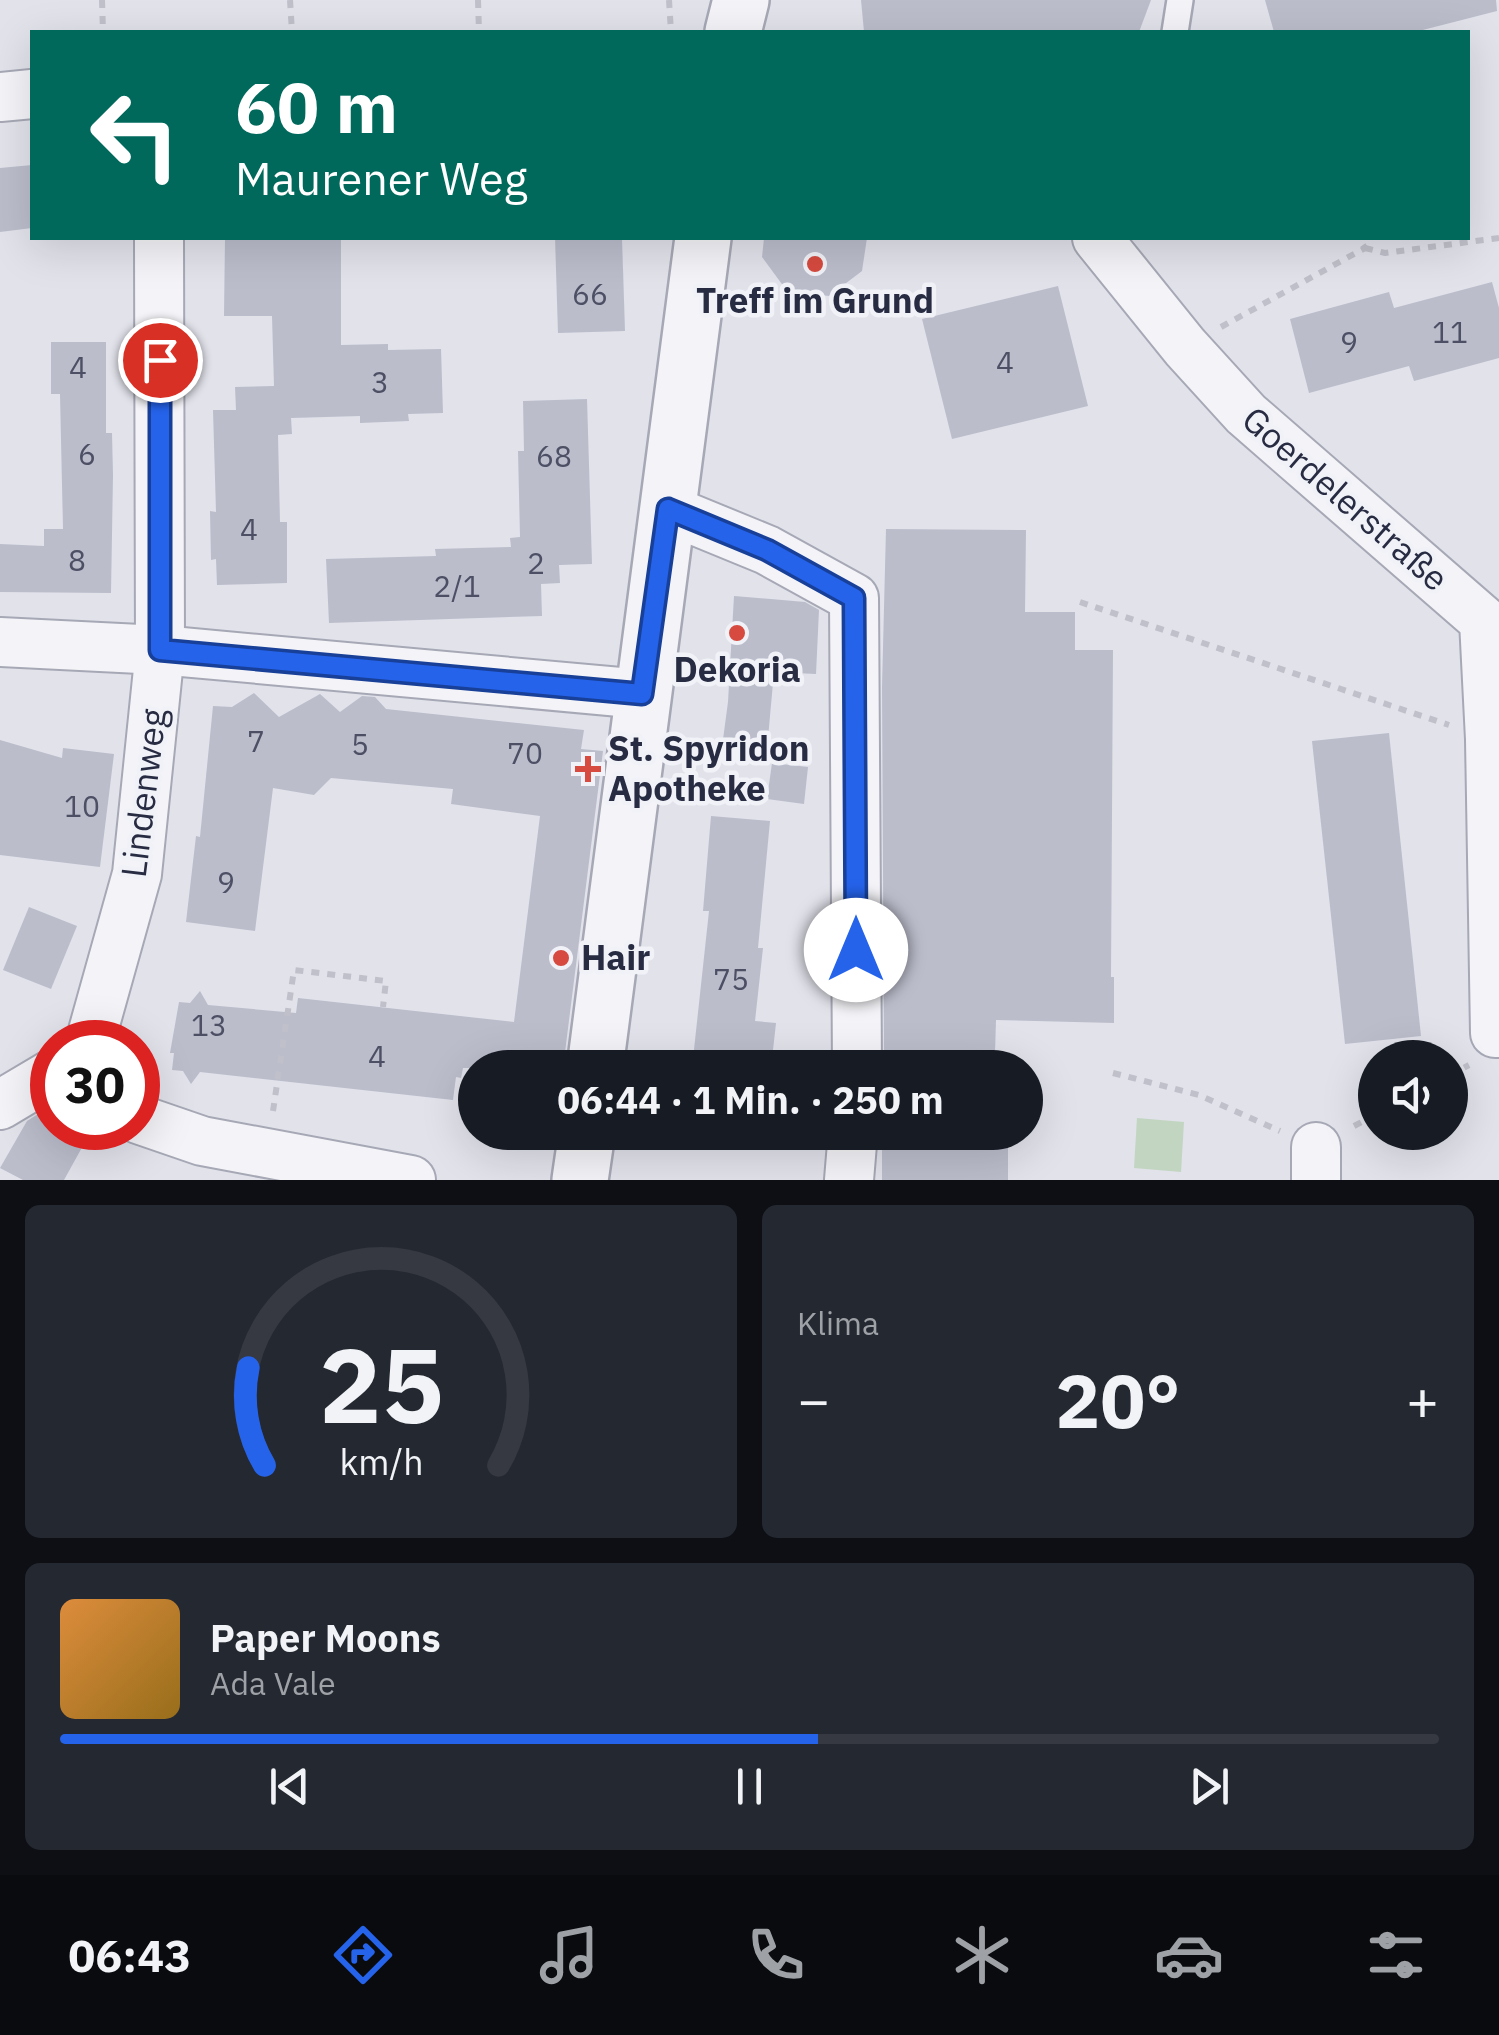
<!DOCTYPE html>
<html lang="de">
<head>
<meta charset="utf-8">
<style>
  :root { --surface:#171b24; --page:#242831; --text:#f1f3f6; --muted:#9ea1a6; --line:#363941; --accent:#2563eb }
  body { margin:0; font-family:"IBM Plex Sans",sans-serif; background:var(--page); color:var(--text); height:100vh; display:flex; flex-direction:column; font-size:38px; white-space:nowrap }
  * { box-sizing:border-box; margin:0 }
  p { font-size:32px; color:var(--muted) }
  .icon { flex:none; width:55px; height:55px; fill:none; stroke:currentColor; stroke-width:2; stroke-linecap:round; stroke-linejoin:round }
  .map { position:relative; height:1180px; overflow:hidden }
  .drawer { display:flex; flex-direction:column; gap:25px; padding:25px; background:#0d0f14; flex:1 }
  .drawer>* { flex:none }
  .top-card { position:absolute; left:30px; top:30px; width:1440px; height:210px; border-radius:0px; box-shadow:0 10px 40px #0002; background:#00695c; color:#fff; overflow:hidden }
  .tools { position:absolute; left:1358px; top:1040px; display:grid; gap:20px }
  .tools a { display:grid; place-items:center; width:110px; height:110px; border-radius:50%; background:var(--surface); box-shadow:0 10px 40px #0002; font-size:50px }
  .speed { position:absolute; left:30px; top:1020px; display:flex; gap:20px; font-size:50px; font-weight:700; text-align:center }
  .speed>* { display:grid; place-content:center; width:130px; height:130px; border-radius:50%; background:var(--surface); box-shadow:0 10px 40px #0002; line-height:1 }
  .speed .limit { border:15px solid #d22; background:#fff; color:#111 }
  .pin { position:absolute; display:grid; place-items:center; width:85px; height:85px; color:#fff; margin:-42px; border:5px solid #fff; border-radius:50%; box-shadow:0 2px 10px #0007 }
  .me { position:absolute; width:110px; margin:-55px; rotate:0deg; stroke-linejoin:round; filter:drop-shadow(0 0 8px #0008) }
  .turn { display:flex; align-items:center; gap:35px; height:210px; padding:0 40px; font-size:45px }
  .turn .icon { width:130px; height:130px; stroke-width:2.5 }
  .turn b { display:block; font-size:70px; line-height:85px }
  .big { font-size:75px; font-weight:700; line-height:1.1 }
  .drawer .widget { flex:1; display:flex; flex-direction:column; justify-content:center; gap:15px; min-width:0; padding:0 35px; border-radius:15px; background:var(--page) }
  .drawer .dial { align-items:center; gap:0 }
  .dial svg { height:260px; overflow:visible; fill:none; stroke:var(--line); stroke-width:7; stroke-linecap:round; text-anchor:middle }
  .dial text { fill:var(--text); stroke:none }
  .song { display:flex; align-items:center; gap:30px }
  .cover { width:120px; height:120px; border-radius:15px; background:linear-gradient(135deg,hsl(30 70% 55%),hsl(40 70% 35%)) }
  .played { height:10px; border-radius:5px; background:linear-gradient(90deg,var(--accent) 55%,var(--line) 55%) }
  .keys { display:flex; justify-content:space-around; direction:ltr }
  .heat { display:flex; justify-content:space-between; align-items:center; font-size:55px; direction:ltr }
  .drawer .tiles { flex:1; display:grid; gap:25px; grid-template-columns:1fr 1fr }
  .widget:last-child { grid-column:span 2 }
  .trip { position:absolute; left:458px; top:1050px; width:585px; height:100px; border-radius:50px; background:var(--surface); box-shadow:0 10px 40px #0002; font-weight:700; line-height:100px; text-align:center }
  .dock { display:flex; height:160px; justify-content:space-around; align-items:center; background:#090b0e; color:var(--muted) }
  .dock .icon { width:70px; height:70px }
  .dock .current { color:var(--accent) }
  .dock b { font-size:45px; color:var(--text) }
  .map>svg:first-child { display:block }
  .green { fill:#c2d5c1 }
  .building { fill:#bbbdcb }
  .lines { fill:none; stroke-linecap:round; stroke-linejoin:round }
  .service-casing { stroke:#a6a8b5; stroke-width:30 }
  .minor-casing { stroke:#a6a8b5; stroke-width:52 }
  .tertiary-casing { stroke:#a6a8b5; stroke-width:60 }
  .path { stroke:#bfc0c9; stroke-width:6; stroke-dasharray:8 8; stroke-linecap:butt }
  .service { stroke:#f4f4f8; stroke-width:25 }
  .minor { stroke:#f4f4f8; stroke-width:48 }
  .tertiary { stroke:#f4f4f8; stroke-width:55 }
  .route-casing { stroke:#184099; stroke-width:25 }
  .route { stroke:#2563eb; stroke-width:18 }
  .poi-dot { fill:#d64a3f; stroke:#f1f2f8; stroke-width:4 }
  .labels { text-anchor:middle; stroke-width:9; stroke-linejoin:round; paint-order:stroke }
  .number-label { font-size:30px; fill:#4d5065 }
  .poi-label { font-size:35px; font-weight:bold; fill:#282c43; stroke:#f1f2f8 }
  .street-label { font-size:35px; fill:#282c43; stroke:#f1f2f8 }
</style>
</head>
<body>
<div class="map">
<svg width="1499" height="1180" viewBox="0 0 1499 1180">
  <rect width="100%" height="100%" fill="#e1e2ea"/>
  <polygon class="green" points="1137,1118 1184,1122 1181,1172 1134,1168"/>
  <g class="building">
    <polygon points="861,0 1151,0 1139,32 864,32"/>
    <polygon points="1265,0 1496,0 1497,11 1415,32 1274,32"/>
    <polygon points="32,165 32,228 0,232 0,168"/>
    <polygon points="225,238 341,238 341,345 388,344 388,350 441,349 443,413 408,414 409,421 360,423 360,416 291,418 292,434 278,435 280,522 287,522 287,583 217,585 216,559 211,560 210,511 216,512 213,410 236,410 235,387 274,386 272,316 224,316"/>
    <polygon points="555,238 622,238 625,331 558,333"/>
    <polygon points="764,238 867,238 862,271 829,296 787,291 762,257"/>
    <polygon points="1492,282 1499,308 1499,358 1414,381 1409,366 1309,393 1290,319 1389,292 1394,308"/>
    <polygon points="1058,286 1088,406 952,439 922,319"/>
    <polygon points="51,342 106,342 106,433 112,433 113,475 111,593 0,592 0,544 44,546 44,529 63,529 60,394 51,394"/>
    <polygon points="587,399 592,564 559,565 560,583 541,584 542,616 329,623 326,559 436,556 435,549 511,547 510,538 520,537 518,451 524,451 523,401"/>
    <polygon points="886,529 1026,530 1025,612 1075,612 1075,650 1113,650 1111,977 1114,977 1114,1023 996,1020 995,1053 884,1050 882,687"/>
    <polygon points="734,596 805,602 819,610 816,674 774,672 767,749 722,747 728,702"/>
    <polygon points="254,693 279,717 320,694 340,712 362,696 375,697 386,709 584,730 581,749 603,751 563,1068 463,1068 461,1078 456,1077 453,1100 200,1072 191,1084 183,1071 172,1070 174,1053 170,1053 179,1002 190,1003 200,991 208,1005 296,1013 298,998 514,1022 540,816 451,804 453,789 331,778 314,795 273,788 255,931 186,922 196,836 200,837 213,706 232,707"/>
    <polygon points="1389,733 1421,1036 1345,1044 1312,741"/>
    <polygon points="0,740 62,758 63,748 114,754 100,867 0,855"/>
    <polygon points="772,763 808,767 804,804 767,799"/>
    <polygon points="711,816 770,821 758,948 763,948 755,1021 776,1023 771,1068 692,1068 709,911 703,911"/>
    <polygon points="29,907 77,926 51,989 3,970"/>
    <polygon points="38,1114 52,1123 52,1128 60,1128 85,1142 64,1180 23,1180 0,1168 27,1121"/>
    <rect x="882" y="1132" width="126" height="48"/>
  </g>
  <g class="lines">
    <defs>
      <polyline id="service" points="1175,32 1180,0"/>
      <g id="minor">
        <polyline points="0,97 32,94"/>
        <polyline points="1097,238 1185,347 1246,414 1484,621 1490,739 1495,1033 1499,1033"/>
        <polyline points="667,509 767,550 854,598 857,1068"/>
        <polyline points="0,642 160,650 642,694"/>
        <polyline points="90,1042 137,874 160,650 159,238"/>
        <polyline points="0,1105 52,1074"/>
        <polyline points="138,1119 202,1141 411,1180"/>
        <polyline points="1316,1147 1316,1180"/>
        <polyline points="849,1180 853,1132"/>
      </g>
      <g id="tertiary">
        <polyline points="733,32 741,0"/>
        <polyline points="595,1068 703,238"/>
        <polyline points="580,1180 587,1132"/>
      </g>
    </defs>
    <use href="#service" class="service-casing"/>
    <use href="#minor" class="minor-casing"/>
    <use href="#tertiary" class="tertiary-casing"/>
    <g class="path">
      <polyline points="102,0 103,32"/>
      <polyline points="290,0 292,32"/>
      <polyline points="478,0 479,32"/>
      <polyline points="669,0 671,32"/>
      <polyline points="1365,248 1385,253 1499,238"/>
      <polyline points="1221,327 1365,248 1358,238"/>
      <polyline points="1080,602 1449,725"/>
      <polyline points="1113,1073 1199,1095 1280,1131"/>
      <polyline points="1450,1075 1469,1065"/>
      <polyline points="273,1111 294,970 386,981 383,1007"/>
      <polyline points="1354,1126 1375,1115"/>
    </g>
    <use href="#service" class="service"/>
    <use href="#minor" class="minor"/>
    <use href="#tertiary" class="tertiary"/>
  </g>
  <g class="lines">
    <defs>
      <polyline id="route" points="160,360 160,650 642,694 668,509 767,550 854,598 856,950"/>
    </defs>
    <use href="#route" class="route-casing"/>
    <use href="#route" class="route"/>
  </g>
  <g class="poi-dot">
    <circle cx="815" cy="264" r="10"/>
    <circle cx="737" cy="633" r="10"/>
    <path d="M583 754h10v10h10v10h-10v10h-10v-10h-10v-10h10z"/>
    <circle cx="561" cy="958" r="10"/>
  </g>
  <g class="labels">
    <g class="number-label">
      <text x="590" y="305">66</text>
      <text x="1450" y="343">11</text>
      <text x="1349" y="353">9</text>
      <text x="1005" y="373">4</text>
      <text x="78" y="378">4</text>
      <text x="380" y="393">3</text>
      <text x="87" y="465">6</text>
      <text x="554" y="467">68</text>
      <text x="249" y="540">4</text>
      <text x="77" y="571">8</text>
      <text x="536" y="574">2</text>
      <text x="457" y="597">2/1</text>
      <text x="256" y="752">7</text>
      <text x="360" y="755">5</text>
      <text x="525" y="764">70</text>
      <text x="82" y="817">10</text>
      <text x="226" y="893">9</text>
      <text x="731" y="990">75</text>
      <text x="209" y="1036">13</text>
      <text x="377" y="1067">4</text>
    </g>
    <g class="poi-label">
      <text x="815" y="313">Treff im Grund</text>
      <text x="737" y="682">Dekoria</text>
      <text x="608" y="761" text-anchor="start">St. Spyridon<tspan x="608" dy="40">Apotheke</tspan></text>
      <text x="581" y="970" text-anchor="start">Hair</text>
    </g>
    <g class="street-label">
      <text transform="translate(1345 499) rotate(41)" y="12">Goerdelerstraße</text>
      <text transform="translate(144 793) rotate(-83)" y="12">Lindenweg</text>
    </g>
  </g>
</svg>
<div class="tools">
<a><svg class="icon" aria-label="sound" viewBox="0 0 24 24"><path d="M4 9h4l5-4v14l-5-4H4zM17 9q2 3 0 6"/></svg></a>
</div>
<div class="speed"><div class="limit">30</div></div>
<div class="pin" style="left:160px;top:360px;background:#d93025"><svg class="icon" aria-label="arrive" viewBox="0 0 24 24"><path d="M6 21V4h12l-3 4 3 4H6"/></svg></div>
<svg class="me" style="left:856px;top:950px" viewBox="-20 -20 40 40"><circle r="19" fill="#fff"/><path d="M0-13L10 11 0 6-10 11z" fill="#2563eb"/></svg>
<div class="trip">06:44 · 1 Min. · 250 m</div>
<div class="top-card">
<div class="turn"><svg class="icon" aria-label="left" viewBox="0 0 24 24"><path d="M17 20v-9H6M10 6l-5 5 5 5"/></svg><div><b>60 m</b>Maurener Weg</div></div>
</div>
</div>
<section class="drawer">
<div class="tiles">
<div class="widget dial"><svg viewBox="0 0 100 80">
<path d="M14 69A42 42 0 1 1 86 69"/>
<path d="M14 69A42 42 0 0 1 9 39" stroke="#2563eb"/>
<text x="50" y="56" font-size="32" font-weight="700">25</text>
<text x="50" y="72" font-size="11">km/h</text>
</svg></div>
<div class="widget"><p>Klima</p>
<div class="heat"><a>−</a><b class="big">20°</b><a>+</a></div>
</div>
<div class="widget">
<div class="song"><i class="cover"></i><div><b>Paper Moons</b><p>Ada Vale</p></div></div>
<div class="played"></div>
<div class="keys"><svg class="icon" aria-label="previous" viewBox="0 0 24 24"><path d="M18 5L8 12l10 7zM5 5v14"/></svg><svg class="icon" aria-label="pause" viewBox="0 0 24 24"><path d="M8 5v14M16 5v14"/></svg><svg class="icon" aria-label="next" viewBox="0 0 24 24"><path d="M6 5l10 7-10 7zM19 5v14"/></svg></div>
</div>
</div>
</section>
<nav class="dock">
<b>06:43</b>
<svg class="icon current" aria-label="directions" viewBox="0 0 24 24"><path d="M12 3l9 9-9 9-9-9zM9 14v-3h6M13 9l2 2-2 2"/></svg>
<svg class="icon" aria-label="music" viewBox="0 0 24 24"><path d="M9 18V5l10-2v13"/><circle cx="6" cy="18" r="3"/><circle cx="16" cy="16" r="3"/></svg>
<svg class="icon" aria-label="phone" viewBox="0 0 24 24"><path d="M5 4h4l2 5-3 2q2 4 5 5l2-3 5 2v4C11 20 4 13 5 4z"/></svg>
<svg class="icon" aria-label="climate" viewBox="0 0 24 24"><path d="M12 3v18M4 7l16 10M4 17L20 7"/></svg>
<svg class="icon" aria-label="car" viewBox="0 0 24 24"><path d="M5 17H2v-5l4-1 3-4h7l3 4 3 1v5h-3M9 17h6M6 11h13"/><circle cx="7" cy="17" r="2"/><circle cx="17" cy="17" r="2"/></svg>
<svg class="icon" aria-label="filters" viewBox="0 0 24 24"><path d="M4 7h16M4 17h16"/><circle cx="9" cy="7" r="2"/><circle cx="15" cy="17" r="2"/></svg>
</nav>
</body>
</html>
